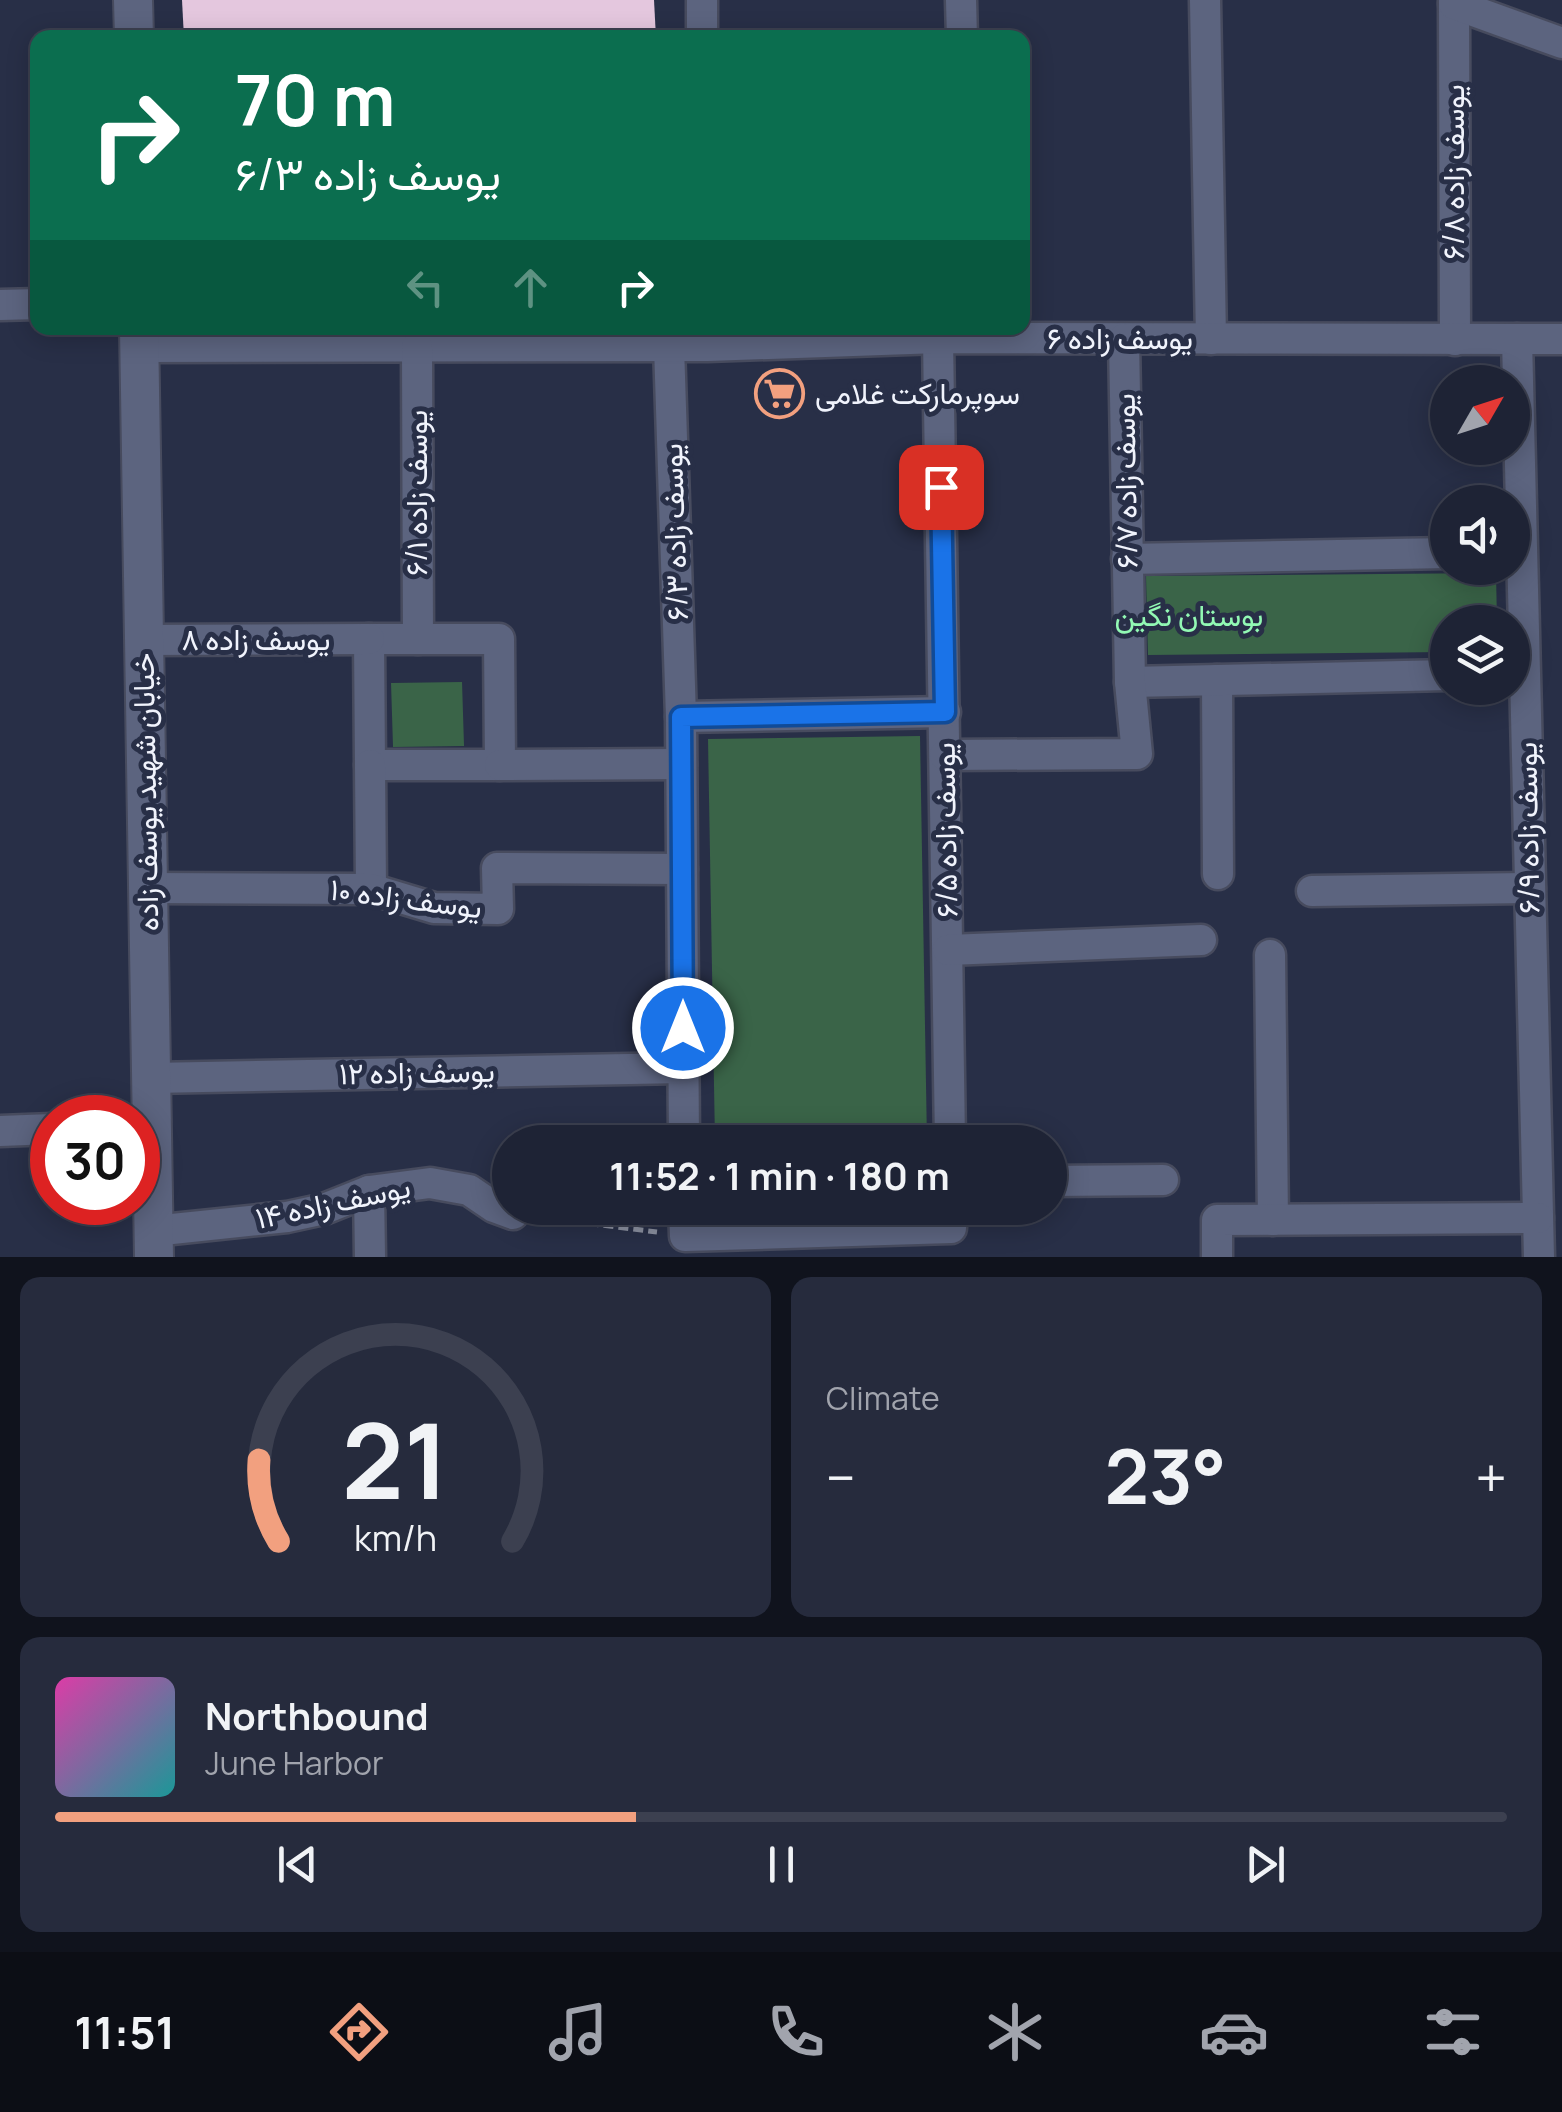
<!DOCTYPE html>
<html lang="en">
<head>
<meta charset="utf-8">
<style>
  :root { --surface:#1e2335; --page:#262b3d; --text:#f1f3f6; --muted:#a1a4ad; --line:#3c4050; --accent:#f2a07f }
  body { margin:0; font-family:Manrope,Vazirmatn,sans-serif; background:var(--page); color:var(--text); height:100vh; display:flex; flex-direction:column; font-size:38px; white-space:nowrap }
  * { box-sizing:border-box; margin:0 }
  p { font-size:32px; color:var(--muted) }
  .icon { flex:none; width:55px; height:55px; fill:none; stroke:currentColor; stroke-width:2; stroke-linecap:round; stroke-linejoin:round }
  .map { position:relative; height:1257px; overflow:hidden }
  .panel { display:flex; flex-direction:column; gap:20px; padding:20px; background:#10131d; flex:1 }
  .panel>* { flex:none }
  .hud { position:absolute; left:30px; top:30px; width:1000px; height:305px; border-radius:20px; box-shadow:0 5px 25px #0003,0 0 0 2px var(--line); background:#0b6e4f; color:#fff; overflow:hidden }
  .needle { width:65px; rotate:51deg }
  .controls { position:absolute; left:1430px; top:365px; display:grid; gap:20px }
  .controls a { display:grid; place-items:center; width:100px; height:100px; border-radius:50%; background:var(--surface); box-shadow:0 5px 25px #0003,0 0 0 2px var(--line); font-size:50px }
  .speed { position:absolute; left:30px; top:1095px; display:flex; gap:20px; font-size:50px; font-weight:700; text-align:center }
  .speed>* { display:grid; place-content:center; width:130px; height:130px; border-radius:50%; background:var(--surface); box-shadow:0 5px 25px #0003,0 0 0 2px var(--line); line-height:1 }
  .speed .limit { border:15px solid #d22; background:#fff; color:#111 }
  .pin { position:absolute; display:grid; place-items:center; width:85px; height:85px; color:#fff; margin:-42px; border-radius:20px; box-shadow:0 5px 15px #0006 }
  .me { position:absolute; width:110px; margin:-55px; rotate:0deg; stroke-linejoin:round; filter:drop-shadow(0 0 8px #0008) }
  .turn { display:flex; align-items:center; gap:35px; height:210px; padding:0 40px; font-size:45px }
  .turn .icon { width:130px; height:130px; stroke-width:2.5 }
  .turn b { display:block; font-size:70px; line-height:85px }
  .lanes { display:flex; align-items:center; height:95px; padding:0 40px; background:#0003; justify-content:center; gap:50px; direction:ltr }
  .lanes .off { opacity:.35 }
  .big { font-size:75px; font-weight:700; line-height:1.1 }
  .panel .widget { flex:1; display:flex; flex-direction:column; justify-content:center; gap:15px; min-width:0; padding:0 35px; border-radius:20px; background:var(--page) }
  .panel .dial { align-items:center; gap:0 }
  .dial svg { height:260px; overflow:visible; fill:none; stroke:var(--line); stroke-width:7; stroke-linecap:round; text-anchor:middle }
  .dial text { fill:var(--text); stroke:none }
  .song { display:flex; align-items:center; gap:30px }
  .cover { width:120px; height:120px; border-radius:15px; background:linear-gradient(135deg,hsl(320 70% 55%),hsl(180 70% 35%)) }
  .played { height:10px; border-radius:5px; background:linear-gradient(90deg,var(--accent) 40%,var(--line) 40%) }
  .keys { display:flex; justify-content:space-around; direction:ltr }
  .heat { display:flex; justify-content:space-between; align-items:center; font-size:55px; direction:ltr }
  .panel .tiles { flex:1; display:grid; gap:20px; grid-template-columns:1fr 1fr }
  .widget:last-child { grid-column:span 2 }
  .trip { position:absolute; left:492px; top:1125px; width:575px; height:100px; border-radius:50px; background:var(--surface); box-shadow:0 5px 25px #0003,0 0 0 2px var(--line); font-weight:700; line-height:100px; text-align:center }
  .tabs { display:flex; height:160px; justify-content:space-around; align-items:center; background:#0c0e15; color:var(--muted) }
  .tabs .icon { width:70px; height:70px }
  .tabs .selected { color:var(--accent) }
  .tabs b { font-size:45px; color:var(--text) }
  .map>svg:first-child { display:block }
  .green { fill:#3a6448 }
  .building { fill:#e4c7de }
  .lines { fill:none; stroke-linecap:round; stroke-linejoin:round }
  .minor-casing { stroke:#474b5e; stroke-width:35 }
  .tertiary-casing { stroke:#474b5e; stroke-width:42 }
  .path { stroke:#8b90a0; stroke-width:5; stroke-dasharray:10 5; stroke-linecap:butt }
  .minor { stroke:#5c647f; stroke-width:30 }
  .tertiary { stroke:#5c647f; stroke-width:38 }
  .route-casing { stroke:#114b97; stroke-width:25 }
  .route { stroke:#1a73e8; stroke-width:18 }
  .labels { text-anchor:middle; stroke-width:10; stroke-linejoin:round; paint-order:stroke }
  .street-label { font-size:30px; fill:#f0f3fc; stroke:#282f47 }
  .poi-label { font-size:30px; fill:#f0f3fc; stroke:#282f47; text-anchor:start }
  .park-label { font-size:30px; fill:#92f9b4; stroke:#282f47 }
</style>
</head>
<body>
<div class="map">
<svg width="1562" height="1257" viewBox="0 0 1562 1257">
  <rect width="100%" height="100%" fill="#282f47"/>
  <g class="green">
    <polygon points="1496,573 1497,622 1448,622 1447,652 1148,655 1146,576"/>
    <polygon points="462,682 464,746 393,747 391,683"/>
    <polygon points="920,736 927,1142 715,1142 708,739"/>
  </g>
  <polygon class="building" points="182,0 654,0 656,38 184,38"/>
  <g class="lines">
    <defs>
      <g id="minor">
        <polyline points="702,0 702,38"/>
        <polyline points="961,0 962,38"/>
        <polyline points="1205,0 1211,339"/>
        <polyline points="1454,0 1455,340"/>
        <polyline points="1454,4 1562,43"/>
        <polyline points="0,305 38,304"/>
        <polyline points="938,338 950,1142"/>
        <polyline points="1517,339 1539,1257"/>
        <polyline points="669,346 681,717 684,1142"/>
        <polyline points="139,347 708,346 938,338 1562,339"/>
        <polyline points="417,347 418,639"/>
        <polyline points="1127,559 1448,553"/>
        <polygon points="369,639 499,639 500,765 370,765"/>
        <polyline points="143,640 369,639"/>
        <polyline points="1217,680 1218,874"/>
        <polyline points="1130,682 1448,675"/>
        <polyline points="681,717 945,712"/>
        <polyline points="945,755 1137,754 1130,682 1124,339"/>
        <polyline points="370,765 371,889"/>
        <polyline points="500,765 681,764"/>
        <polyline points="148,888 371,889 434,908 498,909 497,868 682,869"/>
        <polyline points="1312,891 1530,888"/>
        <polyline points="948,950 1201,940"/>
        <polyline points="1270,955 1273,1220"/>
        <polyline points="151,1078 683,1068"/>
        <polyline points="0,1131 52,1129"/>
        <polyline points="1050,1181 1163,1180"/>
        <polyline points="369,1191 370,1257"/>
        <polyline points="684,1208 685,1236 951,1228 951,1208"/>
        <polyline points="153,1231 287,1217 324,1209 369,1191 430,1183 469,1190 494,1207 513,1214"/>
        <polyline points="1217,1257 1217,1220 1538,1218"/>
      </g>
      <g id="tertiary">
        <polyline points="133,0 134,38"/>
        <polyline points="139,328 154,1257"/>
      </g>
    </defs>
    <use href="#minor" class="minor-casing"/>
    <use href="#tertiary" class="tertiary-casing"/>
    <polyline class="path" points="544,1218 657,1232"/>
    <use href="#minor" class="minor"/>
    <use href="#tertiary" class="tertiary"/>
  </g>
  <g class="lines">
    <defs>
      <polyline id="route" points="683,1028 681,717 945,712 941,487"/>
    </defs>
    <use href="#route" class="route-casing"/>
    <use href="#route" class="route"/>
  </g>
  <defs>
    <symbol id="supermarket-ring" viewBox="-11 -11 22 22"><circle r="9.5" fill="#282f47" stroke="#f2a07f" stroke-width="1.5"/><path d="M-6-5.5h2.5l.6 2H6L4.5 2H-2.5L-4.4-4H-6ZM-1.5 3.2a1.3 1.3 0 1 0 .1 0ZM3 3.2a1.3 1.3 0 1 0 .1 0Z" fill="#f2a07f"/></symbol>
  </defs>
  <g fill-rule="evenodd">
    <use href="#supermarket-ring" x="752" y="366" width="55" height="55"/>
  </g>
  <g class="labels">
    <g class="street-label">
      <text transform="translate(1454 172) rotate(-90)" y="10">یوسف زاده ۶/۸</text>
      <text x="1120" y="349">یوسف زاده ۶</text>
      <text transform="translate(1126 481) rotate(-91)" y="10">یوسف زاده ۶/۷</text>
      <text transform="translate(417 493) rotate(-90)" y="10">یوسف زاده ۶/۱</text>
      <text transform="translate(675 532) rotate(-92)" y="10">یوسف زاده ۶/۳</text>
      <text x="256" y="650">یوسف زاده ۸</text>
      <text transform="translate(146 792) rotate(-91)" y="10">خیابان شهید یوسف زاده</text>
      <text transform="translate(1528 828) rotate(-91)" y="10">یوسف زاده ۶/۹</text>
      <text transform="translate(946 830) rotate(-91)" y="10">یوسف زاده ۶/۵</text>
      <text transform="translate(406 899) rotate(7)" y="10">یوسف زاده ۱۰</text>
      <text transform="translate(417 1073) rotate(-1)" y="10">یوسف زاده ۱۲</text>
      <text transform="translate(333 1203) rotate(-12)" y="10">یوسف زاده ۱۴</text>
    </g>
    <g class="poi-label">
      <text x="815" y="404">سوپرمارکت غلامی</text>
    </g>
    <g class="park-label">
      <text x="1189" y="626">بوستان نگین</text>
    </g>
  </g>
</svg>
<div class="controls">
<a><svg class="needle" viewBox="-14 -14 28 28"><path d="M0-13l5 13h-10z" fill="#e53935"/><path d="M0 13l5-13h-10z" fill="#a1a4ad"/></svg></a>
<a><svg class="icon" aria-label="sound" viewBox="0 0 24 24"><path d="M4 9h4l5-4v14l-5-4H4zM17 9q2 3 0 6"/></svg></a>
<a><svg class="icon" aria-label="layers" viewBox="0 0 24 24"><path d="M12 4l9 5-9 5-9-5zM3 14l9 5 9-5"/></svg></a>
</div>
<div class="speed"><div class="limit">30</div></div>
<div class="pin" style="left:941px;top:487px;background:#d93025"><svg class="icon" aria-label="arrive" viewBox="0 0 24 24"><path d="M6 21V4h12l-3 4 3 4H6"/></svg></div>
<svg class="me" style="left:683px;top:1028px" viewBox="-20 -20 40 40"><circle r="17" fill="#1a73e8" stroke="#fff" stroke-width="3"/><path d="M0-11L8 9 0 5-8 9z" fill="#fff"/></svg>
<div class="trip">11:52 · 1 min · 180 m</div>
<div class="hud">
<div class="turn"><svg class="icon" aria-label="right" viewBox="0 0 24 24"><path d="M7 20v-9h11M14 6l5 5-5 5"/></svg><div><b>70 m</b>یوسف زاده ۶/۳</div></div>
<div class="lanes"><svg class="icon off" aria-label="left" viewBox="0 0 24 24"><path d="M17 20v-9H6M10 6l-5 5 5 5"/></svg><svg class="icon off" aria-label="ahead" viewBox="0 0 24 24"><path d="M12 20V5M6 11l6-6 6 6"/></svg><svg class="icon" aria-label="right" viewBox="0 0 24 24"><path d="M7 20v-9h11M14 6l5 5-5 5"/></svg></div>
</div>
</div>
<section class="panel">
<div class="tiles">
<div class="widget dial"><svg viewBox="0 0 100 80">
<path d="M14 69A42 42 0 1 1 86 69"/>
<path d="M14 69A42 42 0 0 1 8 44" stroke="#f2a07f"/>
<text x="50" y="56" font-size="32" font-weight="700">21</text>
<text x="50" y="72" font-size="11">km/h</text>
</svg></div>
<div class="widget"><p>Climate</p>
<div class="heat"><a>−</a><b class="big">23°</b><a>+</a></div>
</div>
<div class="widget">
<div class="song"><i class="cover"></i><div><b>Northbound</b><p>June Harbor</p></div></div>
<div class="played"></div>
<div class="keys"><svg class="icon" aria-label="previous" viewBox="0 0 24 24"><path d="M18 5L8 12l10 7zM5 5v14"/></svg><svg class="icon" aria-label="pause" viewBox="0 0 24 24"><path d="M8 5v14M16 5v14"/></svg><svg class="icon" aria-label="next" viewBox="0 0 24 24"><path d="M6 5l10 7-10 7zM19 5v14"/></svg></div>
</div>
</div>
</section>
<nav class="tabs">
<b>11:51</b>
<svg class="icon selected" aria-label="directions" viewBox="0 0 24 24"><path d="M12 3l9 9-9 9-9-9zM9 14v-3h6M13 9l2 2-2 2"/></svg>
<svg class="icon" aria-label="music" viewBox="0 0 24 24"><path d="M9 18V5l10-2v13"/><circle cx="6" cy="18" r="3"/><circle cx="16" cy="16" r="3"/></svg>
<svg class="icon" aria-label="phone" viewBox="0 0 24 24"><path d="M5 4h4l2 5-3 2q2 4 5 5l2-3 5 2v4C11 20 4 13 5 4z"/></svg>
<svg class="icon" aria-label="climate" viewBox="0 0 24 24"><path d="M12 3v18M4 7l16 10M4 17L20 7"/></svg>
<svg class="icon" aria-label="car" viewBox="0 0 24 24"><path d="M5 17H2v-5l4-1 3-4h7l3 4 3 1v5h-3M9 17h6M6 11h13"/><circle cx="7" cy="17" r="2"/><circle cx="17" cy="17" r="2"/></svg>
<svg class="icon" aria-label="filters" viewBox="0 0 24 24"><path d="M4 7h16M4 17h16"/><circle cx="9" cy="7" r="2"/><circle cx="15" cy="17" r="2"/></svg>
</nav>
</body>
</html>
